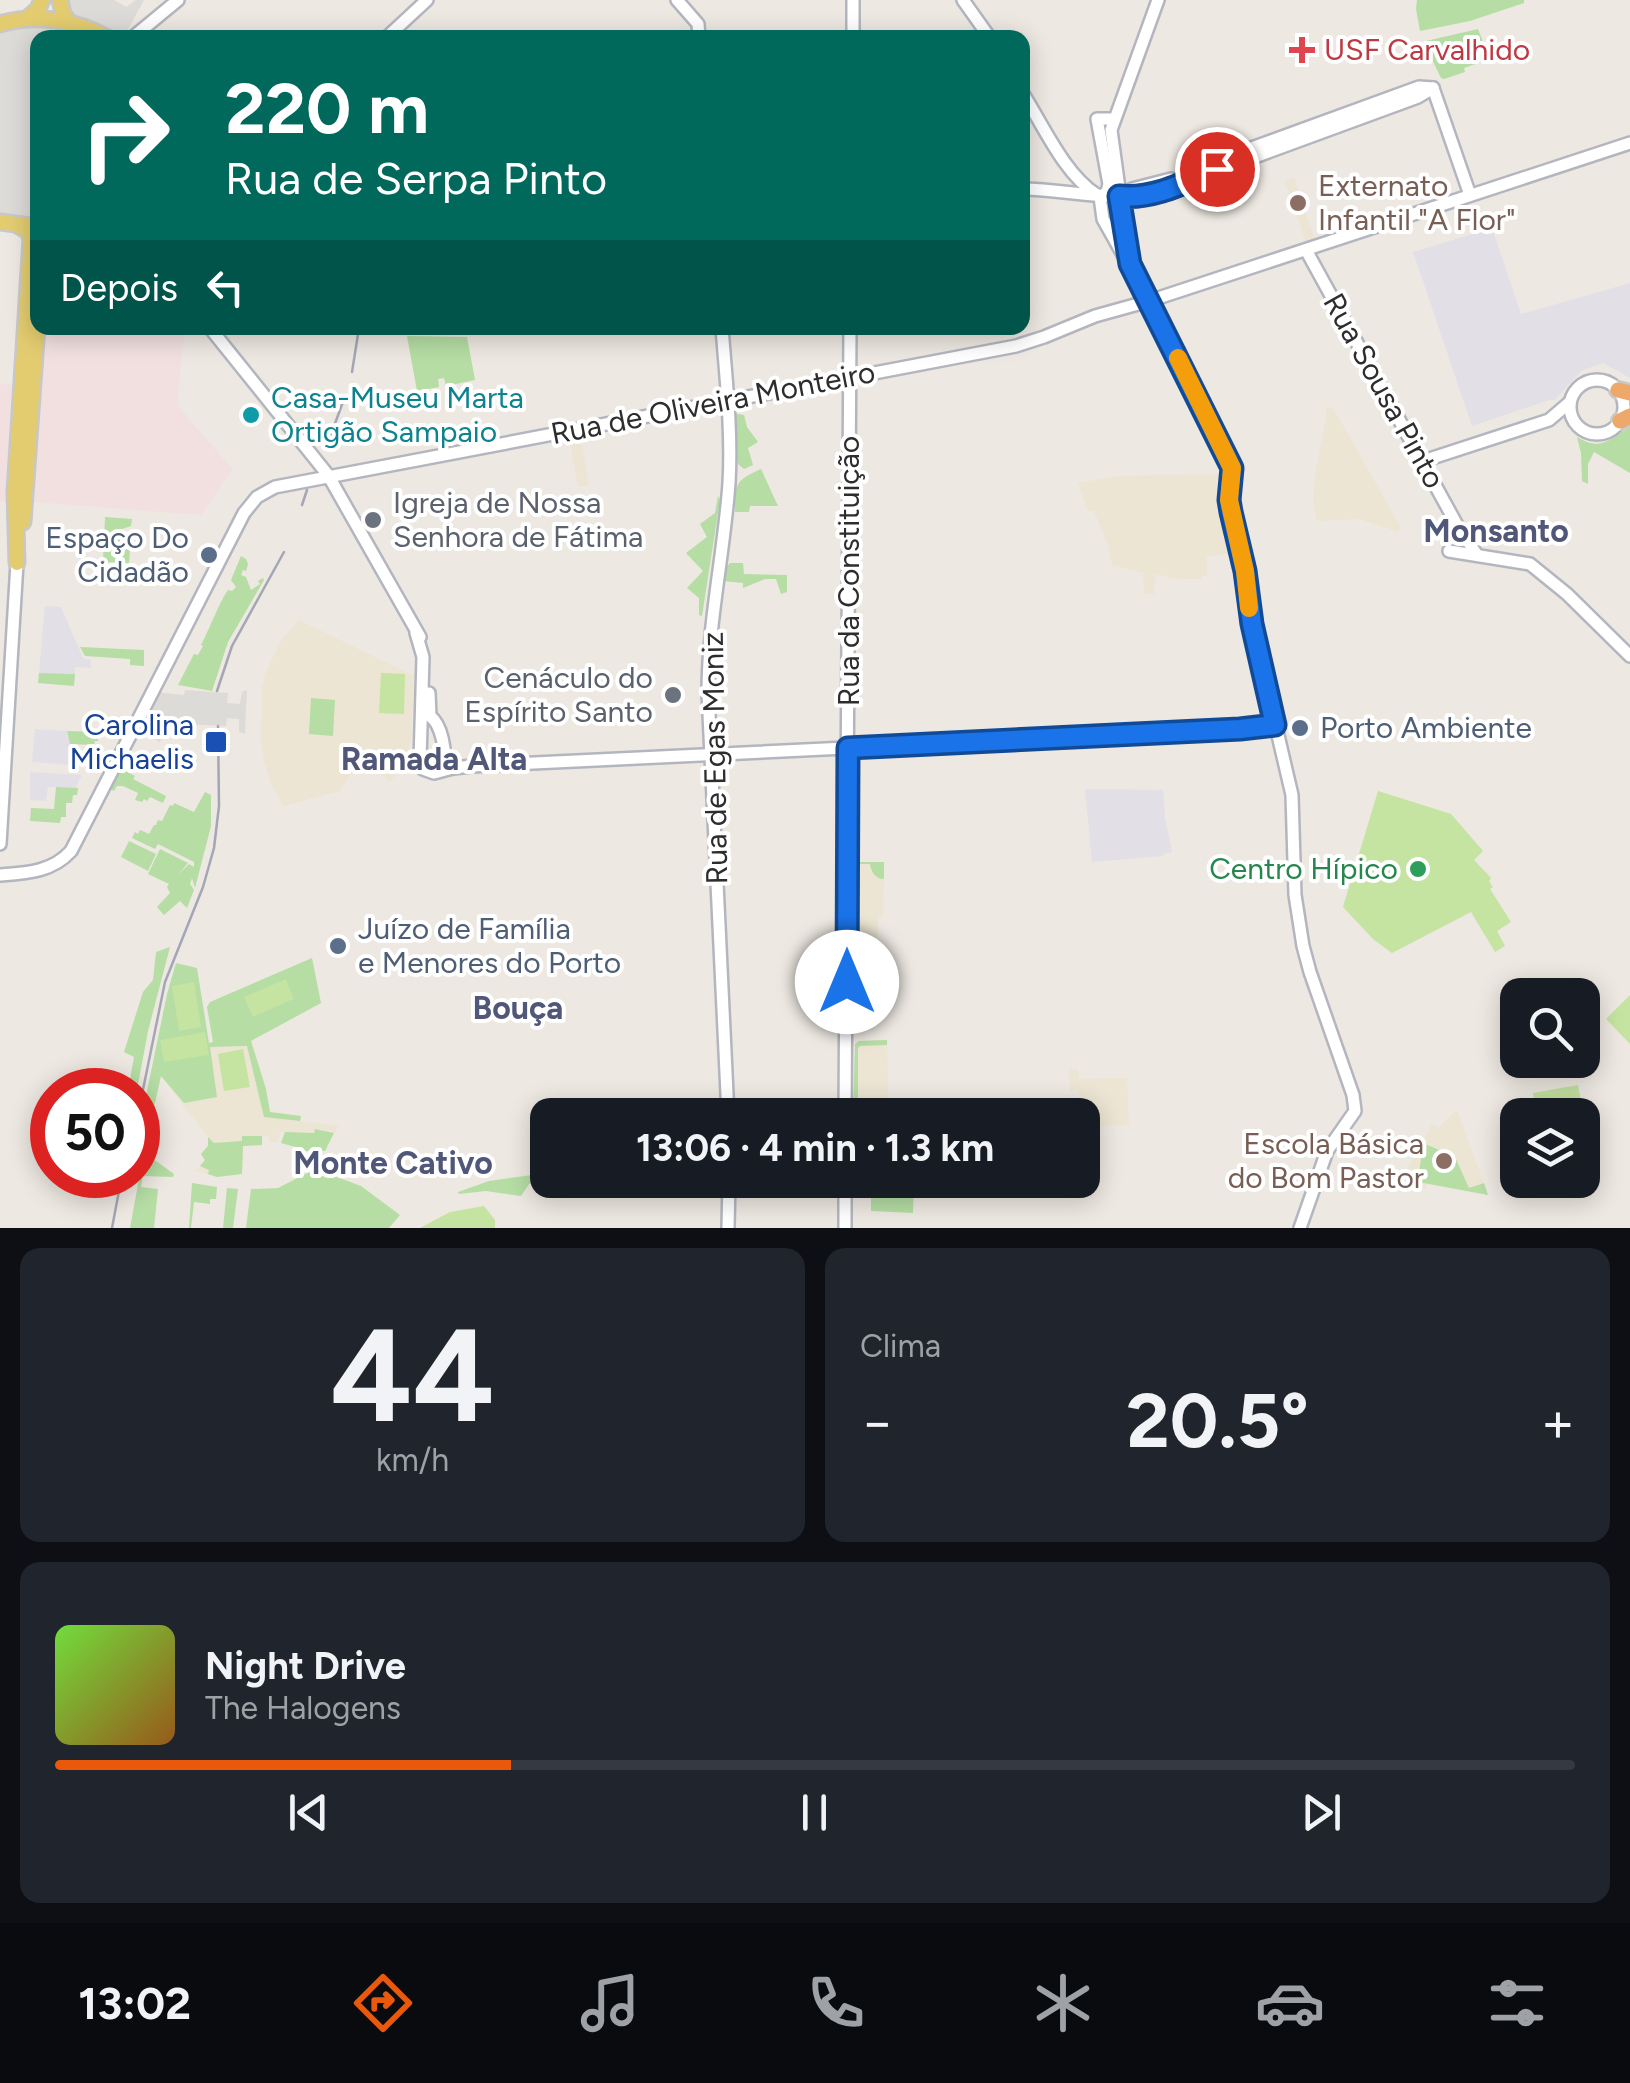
<!DOCTYPE html>
<html lang="pt">
<head>
<meta charset="utf-8">
<style>
  :root { --surface:#171b24; --page:#20242c; --text:#f1f3f6; --muted:#9ea1a6; --line:#363941; --accent:#ea580c }
  body { margin:0; font-family:Figtree,sans-serif; background:var(--page); color:var(--text); height:100vh; display:flex; flex-direction:column; font-size:38px; white-space:nowrap }
  * { box-sizing:border-box; margin:0 }
  p { font-size:32px; color:var(--muted) }
  .icon { flex:none; width:55px; height:55px; fill:none; stroke:currentColor; stroke-width:2; stroke-linecap:round; stroke-linejoin:round }
  .map { position:relative; height:1228px; overflow:hidden }
  .details { display:flex; flex-direction:column; gap:20px; padding:20px; background:#0d0f14; flex:1 }
  .details>* { flex:none }
  .banner { position:absolute; left:30px; top:30px; width:1000px; height:305px; border-radius:20px; box-shadow:0 5px 25px #0003; background:#00695c; color:#fff; overflow:hidden }
  .controls { position:absolute; left:1500px; top:978px; display:grid; gap:20px }
  .controls a { display:grid; place-items:center; width:100px; height:100px; border-radius:20px; background:var(--surface); box-shadow:0 5px 25px #0003; font-size:50px }
  .speed { position:absolute; left:30px; top:1068px; display:flex; gap:20px; font-size:50px; font-weight:700; text-align:center }
  .speed>* { display:grid; place-content:center; width:130px; height:130px; border-radius:50%; background:var(--surface); box-shadow:0 5px 25px #0003; line-height:1 }
  .speed .limit { border:15px solid #d22; background:#fff; color:#111 }
  .pin { position:absolute; display:grid; place-items:center; width:85px; height:85px; color:#fff; margin:-42px; border:5px solid #fff; border-radius:50%; box-shadow:0 2px 10px #0007 }
  .me { position:absolute; width:110px; margin:-55px; rotate:0deg; stroke-linejoin:round; filter:drop-shadow(0 0 8px #0008) }
  .turn { display:flex; align-items:center; gap:35px; height:210px; padding:0 30px; font-size:45px }
  .turn .icon { width:130px; height:130px; stroke-width:2.5 }
  .turn b { display:block; font-size:70px; line-height:85px }
  .then { display:flex; align-items:center; height:95px; padding:0 30px; background:#0003; gap:20px; font-size:38px }
  .big { font-size:75px; font-weight:700; line-height:1.1 }
  .details .card { flex:1; display:flex; flex-direction:column; justify-content:center; gap:15px; min-width:0; padding:0 35px; border-radius:20px; background:var(--page) }
  .details .dial { align-items:center; gap:0 }
  .dial b { font-size:130px; line-height:1 }
  .song { display:flex; align-items:center; gap:30px }
  .cover { width:120px; height:120px; border-radius:15px; background:linear-gradient(135deg,hsl(100 70% 55%),hsl(30 70% 35%)) }
  .played { height:10px; border-radius:5px; background:linear-gradient(90deg,var(--accent) 30%,var(--line) 30%) }
  .keys { display:flex; justify-content:space-around; direction:ltr }
  .heat { display:flex; justify-content:space-between; align-items:center; font-size:55px; direction:ltr }
  .details .tiles { flex:1; display:grid; gap:20px; grid-template-columns:1fr 1fr }
  .card:last-child { grid-column:span 2 }
  .trip { position:absolute; left:530px; top:1098px; width:570px; height:100px; border-radius:20px; background:var(--surface); box-shadow:0 5px 25px #0003; font-weight:700; line-height:100px; text-align:center }
  .tab-bar { display:flex; height:160px; justify-content:space-around; align-items:center; background:#090b0e; color:var(--muted) }
  .tab-bar .icon { width:70px; height:70px }
  .tab-bar .active { color:var(--accent) }
  .tab-bar b { font-size:45px; color:var(--text) }
  .map>svg:first-child { display:block }
  .industrial { fill:#e2e0e6 }
  .education { fill:#ece5d3 }
  .medical { fill:#f2e0e0 }
  .green { fill:#b5dda4 }
  .pitch { fill:#c5e3a1 }
  .plaza { fill:#dddbd7 }
  .lines { fill:none; stroke-linecap:round; stroke-linejoin:round }
  .secondary-casing { stroke:#b4b6bf; stroke-width:16 }
  .primary-casing { stroke:#c8c8c8; stroke-width:19 }
  .highway-casing { stroke:#c8c8c8; stroke-width:20 }
  .secondary { stroke:#fff; stroke-width:11 }
  .primary { stroke:#e3cc70; stroke-width:14 }
  .highway { stroke:#eea86a; stroke-width:15 }
  .tram { stroke:#a4a6b5; stroke-width:2.5 }
  .route-casing { stroke:#114b97; stroke-width:25 }
  .route { stroke:#1a73e8; stroke-width:18 }
  .slow { stroke:#f59e0b; stroke-width:18 }
  .health-dot { fill:#e0444e; stroke:#fff; stroke-width:4 }
  .education-dot { fill:#8d6e63; stroke:#fff; stroke-width:4 }
  .culture-dot { fill:#0f9aa8; stroke:#fff; stroke-width:4 }
  .worship-dot { fill:#6b7280; stroke:#fff; stroke-width:4 }
  .service-dot { fill:#5c6f8a; stroke:#fff; stroke-width:4 }
  .transit-dot { fill:#1a4fb4; stroke:#fff; stroke-width:4 }
  .leisure-dot { fill:#2e9e5b; stroke:#fff; stroke-width:4 }
  .labels { text-anchor:middle; stroke-width:8; stroke-linejoin:round; paint-order:stroke }
  .health-label { font-size:30px; fill:#be3a42; stroke:#fff; text-anchor:start }
  .education-label { font-size:30px; fill:#785e54; stroke:#fff; text-anchor:start }
  .street-label { font-size:30px; fill:#2d2d2d; stroke:#fff }
  .culture-label { font-size:30px; fill:#0d838f; stroke:#fff; text-anchor:start }
  .worship-label { font-size:30px; fill:#5b616d; stroke:#fff; text-anchor:start }
  .service-label { font-size:30px; fill:#4e5e75; stroke:#fff; text-anchor:start }
  .transit-label { font-size:30px; fill:#164399; stroke:#fff; text-anchor:end }
  .leisure-label { font-size:30px; fill:#27864d; stroke:#fff; text-anchor:end }
  .neighbourhood-label { font-size:32px; font-weight:bold; fill:#515779; stroke:#fff }
</style>
</head>
<body>
<div class="map">
<svg width="1630" height="1228" viewBox="0 0 1630 1228">
  <rect width="100%" height="100%" fill="#ede8e1"/>
  <g class="industrial">
    <polygon points="1492,228 1521,314 1630,283 1630,378 1603,363 1581,371 1555,400 1549,400 1472,426 1413,252"/>
    <polygon points="45,606 61,607 83,658 91,660 91,668 75,667 75,674 39,673"/>
    <polygon points="35,729 67,731 67,737 70,739 70,765 32,762"/>
    <polygon points="30,772 82,775 75,788 48,787 46,801 30,800"/>
    <polygon points="1085,789 1163,790 1165,817 1172,852 1163,854 1163,856 1092,862"/>
  </g>
  <g class="education">
    <polygon points="1294,178 1315,240 1306,243 1285,181"/>
    <polygon points="1326,408 1333,408 1400,526 1399,532 1359,519 1317,521 1313,498 1316,468 1326,420"/>
    <polygon points="580,434 589,485 578,487 569,436"/>
    <polygon points="1224,474 1227,479 1223,500 1236,554 1207,556 1207,576 1202,576 1202,579 1177,579 1155,574 1154,594 1144,593 1143,573 1112,565 1108,545 1094,511 1088,511 1078,483 1120,476"/>
    <polygon points="299,620 414,676 411,740 405,763 390,781 372,767 355,766 340,791 283,806 271,784 264,760 261,744 262,687 266,672 281,641"/>
    <polygon points="858,862 884,862 883,917 878,918 878,937 857,937 854,933 854,866"/>
    <polygon points="887,1040 889,1115 854,1115 855,1044 859,1041"/>
    <polygon points="247,1046 265,1117 339,1126 334,1133 323,1129 315,1129 314,1133 280,1132 278,1142 269,1142 269,1136 262,1136 262,1145 243,1146 242,1174 217,1177 195,1171 205,1161 201,1154 208,1146 208,1137 160,1075 209,1047"/>
    <polygon points="1069,1069 1078,1069 1079,1079 1127,1078 1129,1125 1083,1127 1078,1091 1070,1091"/>
    <polygon points="1457,1110 1488,1195 1487,1195 1427,1183 1426,1189 1421,1189 1421,1182 1402,1178 1432,1124 1438,1128"/>
  </g>
  <g class="medical">
    <polygon points="45,328 186,328 183,331 185,344 183,344 177,405 232,469 201,515 34,502"/>
    <polygon points="0,384 12,385 12,387 6,502 0,501"/>
  </g>
  <g class="green">
    <polygon points="1417,0 1524,0 1524,3 1470,21 1420,31 1416,9"/>
    <polygon points="1478,29 1483,42 1497,49 1498,56 1464,68 1465,72 1444,79 1441,78 1425,45 1426,41"/>
    <polygon points="407,336 467,337 475,380 446,386 444,378 438,379 439,387 417,391"/>
    <polygon points="737,414 744,415 747,427 758,442 748,448 753,465 744,469 738,464 734,417"/>
    <path d="M1630,427v46l-36,-21 -6,12v20l-6,-3 -1,-28 -4,-16c25,15 32,2 53,-10z"/>
    <path d="M761,469l17,37h-28l-1,6h-14c0,-29 0,-31 26,-43z"/>
    <polygon points="718,496 720,500 702,616 699,615 699,598 687,588 703,571 686,553 707,537 700,524 715,513"/>
    <polygon points="105,517 132,519 131,526 122,529 121,548 130,549 129,563 103,562"/>
    <path d="M241,556l5,3 2,5 -2,7 -3,-1 -2,5 5,2 5,13 9,-6 -2,-3 5,-3 1,2 -36,62 -16,49 -34,-6 16,-31 4,1 5,-9 -2,-1c9,-17 19,-44 27,-55l4,1 4,-4 -5,-7z"/>
    <polygon points="730,563 743,563 744,574 787,575 787,592 781,594 776,579 765,579 743,588 743,583 723,581 726,567"/>
    <polygon points="80,647 144,650 144,666 130,665 130,659 85,656"/>
    <polygon points="39,673 75,674 74,686 38,683"/>
    <polygon points="311,698 335,700 333,736 309,734"/>
    <polygon points="67,731 98,732 98,741 95,741 94,745 70,744"/>
    <polygon points="119,768 135,776 133,779 166,796 163,803 150,797 147,801 144,799 142,802 135,800 138,793 123,786 117,786 114,791 108,788"/>
    <polygon points="56,787 78,788 77,795 73,795 72,803 66,803 66,817 61,817 60,823 30,821 31,808 54,809"/>
    <polygon points="205,792 211,795 211,826 195,888 192,878 190,884 194,890 187,908 180,901 164,915 157,907 170,893 167,887 169,884 148,874 160,849 188,863 178,875 189,864 194,867 194,862 158,844 155,849 132,838 135,832 138,834 140,830 149,834 154,825 156,825 158,820 162,821 170,805 173,806 174,803 194,812"/>
    <polygon points="129,841 156,854 148,871 121,857"/>
    <path d="M858,862h26v17c-9,0 -13,-8 -14,-15h-10l-3,2 -1,66 5,5h-4l-3,-4v-67z"/>
    <polygon points="170,947 148,1031 137,1090 128,1090 134,1057 124,1052 143,992 153,980 156,952"/>
    <polygon points="312,958 321,1003 251,1041 266,1089 270,1112 301,1116 300,1121 264,1117 247,1046 210,1047 217,1097 184,1103 161,1076 153,1112 144,1139 138,1135 167,994 176,963 197,968 209,1043 213,1042 207,1007 210,1002"/>
    <polygon points="887,1040 887,1045 860,1046 858,1048 858,1115 853,1115 855,1044 859,1041"/>
    <polygon points="315,1129 334,1133 325,1151 299,1151 299,1148 281,1143 285,1132 314,1133"/>
    <polygon points="242,1136 262,1136 262,1145 243,1146 242,1174 217,1177 208,1174 209,1170 200,1166 205,1160 201,1154 208,1146 208,1137 214,1143 242,1141"/>
    <polygon points="1423,1143 1455,1157 1469,1188 1484,1183 1488,1195 1418,1182"/>
    <polygon points="141,1150 174,1174 173,1177 143,1176 141,1187 158,1189 154,1228 130,1228 141,1168 138,1166"/>
    <polygon points="315,1169 361,1186 400,1215 389,1228 246,1228 251,1189 278,1188"/>
    <polygon points="539,1174 538,1182 529,1184 521,1196 486,1191 459,1194 458,1192 489,1181"/>
    <polygon points="871,1180 879,1180 879,1184 914,1184 913,1213 871,1211"/>
    <polygon points="192,1183 217,1187 216,1199 210,1199 210,1204 194,1202 191,1228 189,1228"/>
    <polygon points="227,1188 238,1189 233,1228 223,1228"/>
  </g>
  <g class="pitch">
    <polygon points="381,673 405,674 404,714 379,713"/>
    <polygon points="1378,791 1451,814 1483,851 1474,860 1491,878 1489,881 1493,887 1490,889 1511,922 1497,931 1505,946 1495,952 1471,912 1392,953 1373,939 1343,907"/>
    <polygon points="286,979 294,999 253,1017 244,997"/>
    <polygon points="194,982 201,1027 179,1031 172,986"/>
    <polygon points="1630,995 1630,1044 1606,1019"/>
    <polygon points="205,1032 209,1055 164,1062 160,1040"/>
    <polygon points="243,1049 250,1087 224,1091 218,1054"/>
    <polygon points="1578,1085 1582,1107 1537,1115 1533,1093"/>
    <polygon points="484,1206 495,1220 495,1228 420,1228 450,1212"/>
  </g>
  <g class="plaza">
    <polygon points="66,0 114,0 126,7 136,0 144,0 128,29 120,35 117,35 119,37 38,38 37,237 30,236 0,228 0,18 29,10 59,10"/>
    <polygon points="161,687 162,693 164,693 184,695 185,690 228,693 227,703 240,704 242,692 247,690 245,734 239,732 239,719 227,718 226,726 183,724 183,719 161,718 160,722 168,725 160,742 138,731"/>
  </g>
  <g class="lines">
    <defs>
      <g id="secondary">
        <polyline points="677,0 698,24 699,38"/>
        <polyline points="963,0 990,38"/>
        <polyline points="132,38 178,0"/>
        <polyline points="386,38 427,0"/>
        <polyline points="853,38 853,0"/>
        <polyline points="1433,88 1470,195"/>
        <path d="M1022,92c21,33 42,82 75,103"/>
        <polyline points="1113,119 1097,119 1109,184 1107,192 1100,197 1103,219 1149,301 1232,468 1229,500 1245,571 1251,620 1292,795 1295,895 1303,946 1310,972 1353,1095 1355,1111 1327,1151 1300,1228"/>
        <polyline points="1235,154 1419,87 1433,88"/>
        <path d="M1022,189c52,1 89,14 140,2l256,-94 15,-9"/>
        <polyline points="1119,196 1132,189 1171,179"/>
        <polyline points="1306,250 1457,525 1477,555"/>
        <polyline points="1129,261 1111,130 1158,0"/>
        <polyline points="210,328 328,475 420,637"/>
        <path d="M722,328c4,51 10,104 7,155 -5,71 -21,139 -21,210l20,422"/>
        <circle cx="1597" cy="407" r="27"/>
        <polyline points="1423,461 1549,420 1570,402"/>
        <polyline points="1449,551 1530,564 1567,594 1630,656"/>
        <polyline points="416,633 423,657 420,761 423,769 434,773 453,768 472,766 1240,729 1275,725"/>
        <polyline points="429,693 430,716"/>
        <path d="M430,716c12,9 16,35 14,50l-7,6"/>
        <polyline points="0,844 17,563"/>
        <path d="M0,875c27,-2 52,-3 71,-24l173,-338 13,-16 18,-10 741,-141 28,-9 51,-21 54,-15 481,-158"/>
        <polyline points="845,1115 850,328"/>
        <polyline points="728,1228 729,1180"/>
        <polyline points="845,1228 845,1180"/>
      </g>
      <g id="primary">
        <polyline points="60,0 63,14 69,22"/>
        <polyline points="27,19 38,9 42,0"/>
        <path d="M0,24c36,-11 75,-4 108,14"/>
        <polyline points="0,222 38,227"/>
        <polyline points="23,522 38,313"/>
        <polyline points="17,563 15,492 31,239 28,231 19,226"/>
      </g>
      <g id="highway">
        <polyline points="1618,390 1630,393"/>
        <polyline points="1620,421 1630,416"/>
      </g>
    </defs>
    <use href="#secondary" class="secondary-casing"/>
    <use href="#primary" class="primary-casing"/>
    <use href="#highway" class="highway-casing"/>
    <use href="#secondary" class="secondary"/>
    <use href="#primary" class="primary"/>
    <use href="#highway" class="highway"/>
    <g class="tram">
      <polyline points="352,372 359,328"/>
      <polyline points="326,448 344,399"/>
      <polyline points="302,505 307,490"/>
      <polyline points="217,691 232,646 284,552"/>
      <polyline points="138,1114 165,982 203,887 214,848 219,806 218,726"/>
      <polyline points="112,1228 122,1175"/>
    </g>
  </g>
  <g class="lines">
    <defs>
      <path id="route" d="M847,982l1,-234 392,-19 35,-4 -23,-101 -7,-53 -14,-59 -2,-12 3,-32 -102,-204 -11,-68c34,4 67,-14 98,-27"/>
    </defs>
    <use href="#route" class="route-casing"/>
    <use href="#route" class="route"/>
    <polyline class="slow" points="1178,358 1232,468 1229,500 1245,571 1249,608"/>
  </g>
  <path class="health-dot" d="M1297 35h10v10h10v10h-10v10h-10v-10h-10v-10h10z"/>
  <g class="education-dot">
    <circle cx="1298" cy="203" r="10"/>
    <circle cx="1444" cy="1161" r="10"/>
  </g>
  <circle class="culture-dot" cx="251" cy="415" r="10"/>
  <g class="worship-dot">
    <circle cx="373" cy="520" r="10"/>
    <circle cx="673" cy="695" r="10"/>
  </g>
  <g class="service-dot">
    <circle cx="209" cy="555" r="10"/>
    <circle cx="1300" cy="728" r="10"/>
    <circle cx="338" cy="946" r="10"/>
  </g>
  <rect class="transit-dot" x="204" y="730" width="24" height="24" rx="5"/>
  <circle class="leisure-dot" cx="1418" cy="869" r="10"/>
  <g class="labels">
    <g class="health-label">
      <text x="1324" y="60">USF Carvalhido</text>
    </g>
    <g class="education-label">
      <text x="1318" y="196">Externato<tspan x="1318" dy="34">Infantil "A Flor"</tspan></text>
      <text x="1424" y="1154" text-anchor="end">Escola Básica<tspan x="1424" dy="34">do Bom Pastor</tspan></text>
    </g>
    <g class="street-label">
      <text transform="translate(1384 391) rotate(61)" y="10">Rua Sousa Pinto</text>
      <text transform="translate(713 403) rotate(-11)" y="10">Rua de Oliveira Monteiro</text>
      <text transform="translate(849 571) rotate(-90)" y="10">Rua da Constituição</text>
      <text transform="translate(715 758) rotate(-91)" y="10">Rua de Egas Moniz</text>
    </g>
    <g class="culture-label">
      <text x="271" y="408">Casa-Museu Marta<tspan x="271" dy="34">Ortigão Sampaio</tspan></text>
    </g>
    <g class="worship-label">
      <text x="393" y="513">Igreja de Nossa<tspan x="393" dy="34">Senhora de Fátima</tspan></text>
      <text x="653" y="688" text-anchor="end">Cenáculo do<tspan x="653" dy="34">Espírito Santo</tspan></text>
    </g>
    <g class="service-label">
      <text x="189" y="548" text-anchor="end">Espaço Do<tspan x="189" dy="34">Cidadão</tspan></text>
      <text x="1320" y="738">Porto Ambiente</text>
      <text x="358" y="939">Juízo de Família<tspan x="358" dy="34">e Menores do Porto</tspan></text>
    </g>
    <g class="transit-label">
      <text x="194" y="735">Carolina<tspan x="194" dy="34">Michaelis</tspan></text>
    </g>
    <g class="leisure-label">
      <text x="1398" y="879">Centro Hípico</text>
    </g>
    <g class="neighbourhood-label">
      <text x="1496" y="542">Monsanto</text>
      <text x="434" y="770">Ramada Alta</text>
      <text x="518" y="1019">Bouça</text>
      <text x="393" y="1174">Monte Cativo</text>
    </g>
  </g>
</svg>
<div class="controls">
<a><svg class="icon" aria-label="search" viewBox="0 0 24 24"><circle cx="10" cy="10" r="6"/><path d="M15 15l6 6"/></svg></a>
<a><svg class="icon" aria-label="layers" viewBox="0 0 24 24"><path d="M12 4l9 5-9 5-9-5zM3 14l9 5 9-5"/></svg></a>
</div>
<div class="speed"><div class="limit">50</div></div>
<div class="pin" style="left:1217px;top:169px;background:#d93025"><svg class="icon" aria-label="arrive" viewBox="0 0 24 24"><path d="M6 21V4h12l-3 4 3 4H6"/></svg></div>
<svg class="me" style="left:847px;top:982px" viewBox="-20 -20 40 40"><circle r="19" fill="#fff"/><path d="M0-13L10 11 0 6-10 11z" fill="#1a73e8"/></svg>
<div class="trip">13:06 · 4 min · 1.3 km</div>
<div class="banner">
<div class="turn"><svg class="icon" aria-label="right" viewBox="0 0 24 24"><path d="M7 20v-9h11M14 6l5 5-5 5"/></svg><div><b>220 m</b>Rua de Serpa Pinto</div></div>
<div class="then">Depois<svg class="icon" aria-label="left" viewBox="0 0 24 24"><path d="M17 20v-9H6M10 6l-5 5 5 5"/></svg></div>
</div>
</div>
<section class="details">
<div class="tiles">
<div class="card dial"><b>44</b><p>km/h</p></div>
<div class="card"><p>Clima</p>
<div class="heat"><a>−</a><b class="big">20.5°</b><a>+</a></div>
</div>
<div class="card">
<div class="song"><i class="cover"></i><div><b>Night Drive</b><p>The Halogens</p></div></div>
<div class="played"></div>
<div class="keys"><svg class="icon" aria-label="previous" viewBox="0 0 24 24"><path d="M18 5L8 12l10 7zM5 5v14"/></svg><svg class="icon" aria-label="pause" viewBox="0 0 24 24"><path d="M8 5v14M16 5v14"/></svg><svg class="icon" aria-label="next" viewBox="0 0 24 24"><path d="M6 5l10 7-10 7zM19 5v14"/></svg></div>
</div>
</div>
</section>
<nav class="tab-bar">
<b>13:02</b>
<svg class="icon active" aria-label="directions" viewBox="0 0 24 24"><path d="M12 3l9 9-9 9-9-9zM9 14v-3h6M13 9l2 2-2 2"/></svg>
<svg class="icon" aria-label="music" viewBox="0 0 24 24"><path d="M9 18V5l10-2v13"/><circle cx="6" cy="18" r="3"/><circle cx="16" cy="16" r="3"/></svg>
<svg class="icon" aria-label="phone" viewBox="0 0 24 24"><path d="M5 4h4l2 5-3 2q2 4 5 5l2-3 5 2v4C11 20 4 13 5 4z"/></svg>
<svg class="icon" aria-label="climate" viewBox="0 0 24 24"><path d="M12 3v18M4 7l16 10M4 17L20 7"/></svg>
<svg class="icon" aria-label="car" viewBox="0 0 24 24"><path d="M5 17H2v-5l4-1 3-4h7l3 4 3 1v5h-3M9 17h6M6 11h13"/><circle cx="7" cy="17" r="2"/><circle cx="17" cy="17" r="2"/></svg>
<svg class="icon" aria-label="filters" viewBox="0 0 24 24"><path d="M4 7h16M4 17h16"/><circle cx="9" cy="7" r="2"/><circle cx="15" cy="17" r="2"/></svg>
</nav>
</body>
</html>
